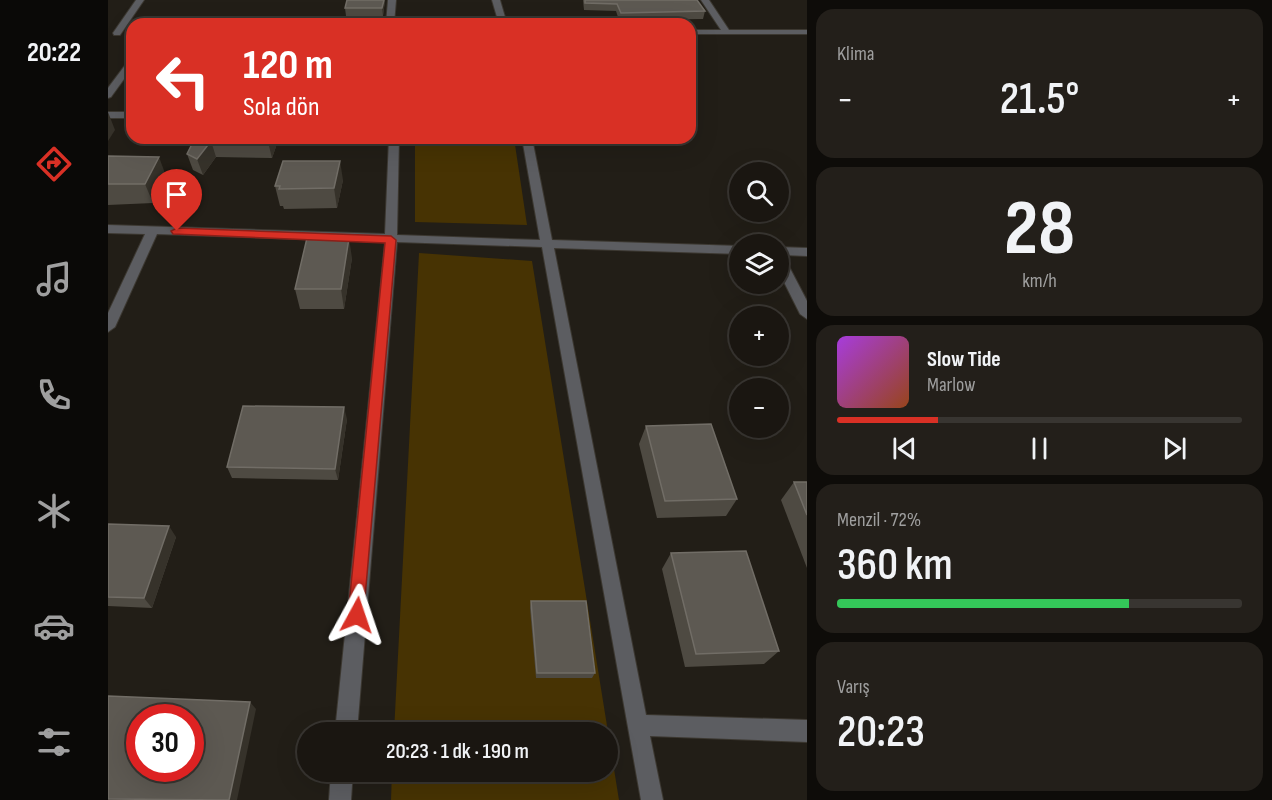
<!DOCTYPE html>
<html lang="tr">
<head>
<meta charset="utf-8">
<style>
  :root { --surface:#1a1611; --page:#231f1a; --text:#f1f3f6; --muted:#9f9f9f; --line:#383531; --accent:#d93025 }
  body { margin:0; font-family:"Sofia Sans Condensed",sans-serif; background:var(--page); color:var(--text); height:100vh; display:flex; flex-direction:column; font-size:22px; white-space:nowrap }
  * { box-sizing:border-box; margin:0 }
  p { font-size:20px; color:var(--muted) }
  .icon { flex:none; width:33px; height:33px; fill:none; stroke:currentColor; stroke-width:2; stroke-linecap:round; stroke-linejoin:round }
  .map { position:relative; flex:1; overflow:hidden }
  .details { display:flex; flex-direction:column; gap:9px; padding:9px; background:#0e0c09; width:465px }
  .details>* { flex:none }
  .hud { position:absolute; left:18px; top:18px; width:570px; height:126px; border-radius:18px; box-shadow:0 6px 24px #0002,0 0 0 2px var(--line); background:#d93025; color:#fff; overflow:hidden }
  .fabs { position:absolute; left:621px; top:162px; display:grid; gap:12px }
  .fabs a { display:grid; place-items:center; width:60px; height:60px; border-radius:50%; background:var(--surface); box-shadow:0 6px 24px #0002,0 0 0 2px var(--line); font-size:30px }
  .speed { position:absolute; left:18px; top:704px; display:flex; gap:12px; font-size:30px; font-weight:700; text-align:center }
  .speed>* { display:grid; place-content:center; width:78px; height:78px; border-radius:50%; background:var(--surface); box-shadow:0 6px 24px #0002,0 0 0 2px var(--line); line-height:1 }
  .speed .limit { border:9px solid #d22; background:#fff; color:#111 }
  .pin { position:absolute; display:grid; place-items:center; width:51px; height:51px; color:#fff; margin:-62px -26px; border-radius:50% 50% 50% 0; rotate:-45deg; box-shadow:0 0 6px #0007 }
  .pin .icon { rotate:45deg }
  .me { position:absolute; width:66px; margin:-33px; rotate:5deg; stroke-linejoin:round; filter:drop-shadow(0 0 4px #0008) }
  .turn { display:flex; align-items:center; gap:21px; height:126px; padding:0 18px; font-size:27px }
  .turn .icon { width:78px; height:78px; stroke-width:2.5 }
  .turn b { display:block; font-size:42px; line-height:51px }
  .big { font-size:45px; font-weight:600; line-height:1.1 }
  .details .card { flex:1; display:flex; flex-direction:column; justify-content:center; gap:9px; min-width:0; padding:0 21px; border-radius:18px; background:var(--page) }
  .details .dial { align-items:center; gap:0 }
  .dial b { font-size:78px; line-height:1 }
  .song { display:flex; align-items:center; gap:18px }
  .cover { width:72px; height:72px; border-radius:9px; background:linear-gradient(135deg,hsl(280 70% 55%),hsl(20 70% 35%)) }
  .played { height:6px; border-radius:3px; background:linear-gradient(90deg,var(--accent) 25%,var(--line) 25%) }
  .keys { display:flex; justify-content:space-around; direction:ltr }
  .heat { display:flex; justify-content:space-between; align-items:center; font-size:33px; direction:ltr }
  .charge { height:9px; border-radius:4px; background:linear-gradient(90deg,#34c759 72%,var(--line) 0) }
  .trip { position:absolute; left:189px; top:722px; width:321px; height:60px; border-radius:30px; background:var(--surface); box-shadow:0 6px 24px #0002,0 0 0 2px var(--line); font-weight:600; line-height:60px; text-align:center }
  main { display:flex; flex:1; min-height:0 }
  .dock { display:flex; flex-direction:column; width:108px; justify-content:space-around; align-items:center; background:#0a0907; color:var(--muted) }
  .dock .icon { width:42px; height:42px }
  .dock .on { color:var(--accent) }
  .dock b { font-size:27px; color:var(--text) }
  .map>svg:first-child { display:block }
  .green { fill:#473303 }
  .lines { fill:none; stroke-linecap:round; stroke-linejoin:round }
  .minor-casing { stroke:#3c3831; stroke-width:2 }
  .minor { fill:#5c5d61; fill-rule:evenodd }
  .wall { fill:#4e4a42 }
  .shaded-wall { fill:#36322a }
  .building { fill:#5d5952; stroke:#716d66; stroke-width:1.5; fill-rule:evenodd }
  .route { fill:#d93025; stroke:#8d1f18; stroke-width:1.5 }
</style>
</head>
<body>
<main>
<nav class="dock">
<b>20:22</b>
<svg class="icon on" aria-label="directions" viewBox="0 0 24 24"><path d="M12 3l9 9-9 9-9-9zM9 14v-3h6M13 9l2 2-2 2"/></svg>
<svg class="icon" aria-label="music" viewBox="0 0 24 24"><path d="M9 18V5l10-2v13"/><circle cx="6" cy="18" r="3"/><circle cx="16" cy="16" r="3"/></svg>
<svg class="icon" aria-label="phone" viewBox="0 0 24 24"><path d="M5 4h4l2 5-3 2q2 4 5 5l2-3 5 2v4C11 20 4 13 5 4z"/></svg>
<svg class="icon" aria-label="climate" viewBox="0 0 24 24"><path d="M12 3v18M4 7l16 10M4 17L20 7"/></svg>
<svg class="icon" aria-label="car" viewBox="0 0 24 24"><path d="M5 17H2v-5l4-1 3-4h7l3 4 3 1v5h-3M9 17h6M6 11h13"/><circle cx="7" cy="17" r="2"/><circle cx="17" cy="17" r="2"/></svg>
<svg class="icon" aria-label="filters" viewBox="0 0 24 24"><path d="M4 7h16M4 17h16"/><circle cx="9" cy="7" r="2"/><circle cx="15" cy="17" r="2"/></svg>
</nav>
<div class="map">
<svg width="699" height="800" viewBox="0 0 699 800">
  <rect width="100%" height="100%" fill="#221e17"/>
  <g class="green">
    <polygon points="307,138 406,138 419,225 307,222"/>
    <polygon points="311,253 424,261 511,800 283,800 284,771 500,771 500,732 286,732"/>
  </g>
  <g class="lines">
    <defs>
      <g id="minor">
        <polygon points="28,0 36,0 12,35 6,35 5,33"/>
        <polygon points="280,0 288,0 286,24 278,24"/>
        <polygon points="384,0 392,0 399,24 391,24"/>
        <polygon points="593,0 601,0 621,30 699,30 699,34 582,34 582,30 613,30"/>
        <polygon points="24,59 24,68 3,97 0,98 0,88 21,60"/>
        <rect x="0" y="112" width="24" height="6"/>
        <polygon points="281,138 291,138 289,235 432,240 414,138 424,138 444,240 632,246 632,254 446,248 538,715 699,720 699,742 542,736 555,800 533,800 434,247 289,242 249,732 227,732 277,242 49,234 7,327 0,332 0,313 37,234 0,233 0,225 277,234"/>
        <polygon points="670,247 699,248 699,256 675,255 699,301 699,319 692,314 670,270"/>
        <polygon points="223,771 245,771 243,800 221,800"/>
      </g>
    </defs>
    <use href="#minor" class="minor-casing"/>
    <use href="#minor" class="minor"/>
  </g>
  <g class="wall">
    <polygon points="277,0 275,16 238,16 237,8"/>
    <polygon points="475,0 589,0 597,11 595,19 511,20 508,11 476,10"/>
    <polygon points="87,138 171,138 164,158 108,157 95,175 85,170 79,154"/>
    <polygon points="0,156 58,176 45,203 0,205"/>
    <polygon points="235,180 229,208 176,209 175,206 172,206 167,186"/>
    <polygon points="244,258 236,309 192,309 187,289"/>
    <polygon points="239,419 230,480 124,478 119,467"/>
    <polygon points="538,426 629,499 618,516 549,518 531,444"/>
    <polygon points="686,482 699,482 699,568 673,500"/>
    <polygon points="0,524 68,537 44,608 0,606"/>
    <polygon points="563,553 671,651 656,664 577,667 554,569"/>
    <polygon points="423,601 487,673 484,678 428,678 422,608"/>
  </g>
  <g class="shaded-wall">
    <polygon points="276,0 277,0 275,16 274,8"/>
    <polygon points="0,112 7,130 0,141"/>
    <polygon points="161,138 171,138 164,158 160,142"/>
    <polygon points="103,141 108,157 95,175 89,159"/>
    <polygon points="51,157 58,176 45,203 37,184"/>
    <polygon points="232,161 235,180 229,208 226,188"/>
    <polygon points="241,238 244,258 236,309 233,289"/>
    <polygon points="236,407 239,419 230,480 227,469"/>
    <polygon points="61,526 68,537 44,608 36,598"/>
    <polygon points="142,702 148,709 129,800 121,800"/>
  </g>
  <g class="building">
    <polygon points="239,0 276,0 274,8 237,8"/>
    <polygon points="477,0 589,0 597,11 513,13 509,4 477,3"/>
    <polygon points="87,138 161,138 160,142 103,141 89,159 79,154"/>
    <polygon points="0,156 51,157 37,184 0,184"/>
    <polygon points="175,161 232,161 226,188 171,189 172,186 167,186"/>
    <polygon points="199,238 241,238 233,289 187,289"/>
    <polygon points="135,406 236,407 227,469 119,467"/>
    <polygon points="603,424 629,499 557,501 538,426"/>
    <polygon points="686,482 699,482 699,515"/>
    <polygon points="0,524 61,526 36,598 0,597"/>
    <polygon points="638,551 671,651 588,654 563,553"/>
    <polygon points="423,601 478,601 487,673 429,673"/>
    <path d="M0,696l142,6 -21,98 -121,-1zM32,717h50v51h-50z"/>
  </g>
  <polygon class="route" points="69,228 283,236 288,240 255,621 249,623 242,621 240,615 277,243 65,234 63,231"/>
</svg>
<div class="fabs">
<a><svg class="icon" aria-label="search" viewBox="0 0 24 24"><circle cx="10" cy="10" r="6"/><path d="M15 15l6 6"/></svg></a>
<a><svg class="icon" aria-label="layers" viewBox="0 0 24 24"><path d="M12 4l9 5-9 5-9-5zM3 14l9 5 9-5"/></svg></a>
<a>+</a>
<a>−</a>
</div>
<div class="speed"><div class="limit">30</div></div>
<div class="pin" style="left:69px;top:231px;background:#d93025"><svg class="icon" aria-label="arrive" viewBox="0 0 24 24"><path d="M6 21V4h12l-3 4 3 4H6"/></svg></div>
<svg class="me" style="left:249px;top:615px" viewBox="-20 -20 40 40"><path d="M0-17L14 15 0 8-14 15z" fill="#d93025" stroke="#fff" stroke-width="4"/></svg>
<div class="trip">20:23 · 1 dk · 190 m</div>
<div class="hud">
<div class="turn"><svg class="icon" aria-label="left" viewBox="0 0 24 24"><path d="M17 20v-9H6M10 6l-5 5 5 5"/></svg><div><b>120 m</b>Sola dön</div></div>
</div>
</div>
<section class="details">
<div class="card"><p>Klima</p>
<div class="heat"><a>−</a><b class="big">21.5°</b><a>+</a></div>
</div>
<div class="card dial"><b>28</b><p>km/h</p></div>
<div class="card">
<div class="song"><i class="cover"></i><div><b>Slow Tide</b><p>Marlow</p></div></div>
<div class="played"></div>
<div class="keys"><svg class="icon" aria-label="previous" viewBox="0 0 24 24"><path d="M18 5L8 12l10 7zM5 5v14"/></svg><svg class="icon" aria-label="pause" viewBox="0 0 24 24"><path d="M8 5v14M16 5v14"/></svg><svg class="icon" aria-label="next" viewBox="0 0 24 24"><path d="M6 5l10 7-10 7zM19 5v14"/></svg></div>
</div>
<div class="card"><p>Menzil · 72%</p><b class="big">360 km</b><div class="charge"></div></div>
<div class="card"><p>Varış</p><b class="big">20:23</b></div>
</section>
</main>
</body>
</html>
